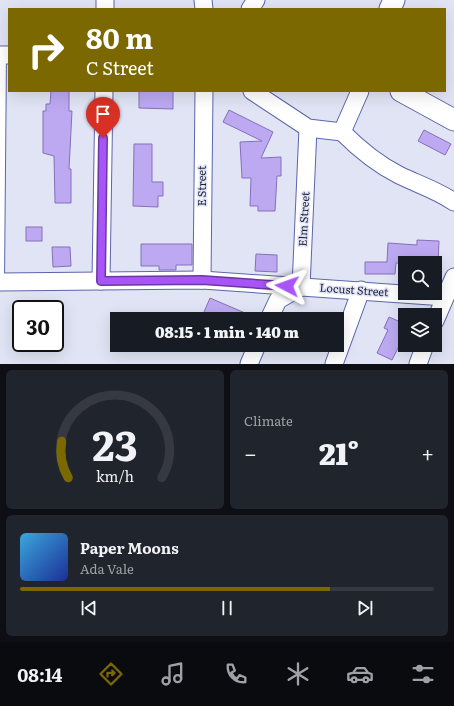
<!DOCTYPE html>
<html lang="en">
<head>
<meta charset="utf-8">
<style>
  :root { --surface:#171b24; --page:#20242c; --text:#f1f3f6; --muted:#9ea1a6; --line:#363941; --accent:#7c6800 }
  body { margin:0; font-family:Literata,serif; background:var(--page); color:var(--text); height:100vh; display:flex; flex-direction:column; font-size:15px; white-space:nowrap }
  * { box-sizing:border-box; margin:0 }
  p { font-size:13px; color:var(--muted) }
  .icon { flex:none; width:22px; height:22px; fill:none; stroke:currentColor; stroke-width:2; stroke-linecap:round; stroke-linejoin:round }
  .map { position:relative; height:364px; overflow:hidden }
  .details { display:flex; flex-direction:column; gap:6px; padding:6px; background:#0d0f14; flex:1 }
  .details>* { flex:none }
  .hud { position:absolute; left:8px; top:8px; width:438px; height:84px; border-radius:0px; box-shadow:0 4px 16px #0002; background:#7c6800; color:#fff; overflow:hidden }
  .tools { position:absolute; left:398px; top:256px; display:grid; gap:8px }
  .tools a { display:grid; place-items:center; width:44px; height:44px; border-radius:0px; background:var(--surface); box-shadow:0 4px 16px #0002; font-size:20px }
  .speed { position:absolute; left:12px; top:300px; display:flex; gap:8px; font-size:20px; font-weight:700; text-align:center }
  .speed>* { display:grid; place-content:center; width:52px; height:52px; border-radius:50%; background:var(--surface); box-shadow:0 4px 16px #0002; line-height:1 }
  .speed .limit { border:2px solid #111; border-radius:6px; background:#fff; color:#111 }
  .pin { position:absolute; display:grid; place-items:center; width:34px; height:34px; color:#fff; margin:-41px -17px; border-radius:50% 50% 50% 0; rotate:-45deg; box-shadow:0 0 4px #0007 }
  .pin .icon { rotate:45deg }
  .me { position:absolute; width:44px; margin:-22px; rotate:274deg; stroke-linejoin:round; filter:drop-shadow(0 0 3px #0008) }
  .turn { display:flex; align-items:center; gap:14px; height:84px; padding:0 12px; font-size:18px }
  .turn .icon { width:52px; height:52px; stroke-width:2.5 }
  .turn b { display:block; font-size:28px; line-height:34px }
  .big { font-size:30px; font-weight:800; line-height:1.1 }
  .details .tile { flex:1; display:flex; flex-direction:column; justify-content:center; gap:6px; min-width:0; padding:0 14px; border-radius:6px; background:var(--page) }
  .details .dial { align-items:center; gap:0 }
  .dial svg { height:104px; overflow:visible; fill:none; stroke:var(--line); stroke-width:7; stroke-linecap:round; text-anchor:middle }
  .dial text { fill:var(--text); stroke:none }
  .song { display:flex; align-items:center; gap:12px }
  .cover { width:48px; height:48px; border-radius:6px; background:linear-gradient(135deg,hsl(200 70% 55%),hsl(230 70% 35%)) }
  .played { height:4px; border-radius:2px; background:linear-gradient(90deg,var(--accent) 75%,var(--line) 75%) }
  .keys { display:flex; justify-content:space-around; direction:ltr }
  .heat { display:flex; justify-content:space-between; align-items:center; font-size:22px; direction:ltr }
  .details .tiles { flex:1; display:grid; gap:6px; grid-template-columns:1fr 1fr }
  .tile:last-child { grid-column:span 2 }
  .trip { position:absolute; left:110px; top:312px; width:234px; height:40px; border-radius:0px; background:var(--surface); box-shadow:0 4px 16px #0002; font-weight:800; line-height:40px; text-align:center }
  .tabs { display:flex; height:64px; justify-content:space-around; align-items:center; background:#090b0e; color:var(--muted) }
  .tabs .icon { width:28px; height:28px }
  .tabs .active { color:var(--accent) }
  .tabs b { font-size:18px; color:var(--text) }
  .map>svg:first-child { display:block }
  .building { fill:#bca9f2; stroke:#8570b8 }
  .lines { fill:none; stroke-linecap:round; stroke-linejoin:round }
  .service-casing { stroke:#5c66ab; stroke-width:10 }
  .minor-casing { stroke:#5c66ab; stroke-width:19 }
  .tertiary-casing { stroke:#5c66ab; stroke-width:23 }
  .service { stroke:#fff; stroke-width:8 }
  .minor { stroke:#fff; stroke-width:17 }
  .tertiary { stroke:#fff; stroke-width:21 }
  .route-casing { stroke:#6d37a1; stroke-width:10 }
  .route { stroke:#a855f7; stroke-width:7 }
  .labels { text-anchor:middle; stroke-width:3; stroke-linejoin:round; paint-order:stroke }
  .street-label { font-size:11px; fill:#1c203d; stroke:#e0e4f4 }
</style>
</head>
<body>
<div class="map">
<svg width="454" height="364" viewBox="0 0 454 364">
  <rect width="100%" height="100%" fill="#e0e4f4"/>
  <g class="building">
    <polygon points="51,91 69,91 69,111 72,111 69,169 71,169 71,203 55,203 54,156 43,153 43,111 46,111 46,104 50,104"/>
    <polygon points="139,91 173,91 173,109 139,108"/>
    <polygon points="229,110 273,132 261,158 281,157 281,176 277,176 275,211 258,211 258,206 250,206 251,178 242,178 240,142 262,141 223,122"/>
    <polygon points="424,130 451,144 445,155 418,141"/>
    <polygon points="134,144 152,144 152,182 163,182 163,196 158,196 158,207 133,206"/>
    <rect x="26" y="227" width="16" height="14"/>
    <polygon points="417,240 439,241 438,263 396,263 395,274 365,274 365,262 387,262 388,243 417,245"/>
    <polygon points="141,244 192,244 192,265 176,265 176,270 159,270 159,266 141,266"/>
    <polygon points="52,247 70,247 71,266 53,267"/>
    <polygon points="256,254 277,255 277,272 255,271"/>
    <polygon points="210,298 259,319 201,319"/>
    <polygon points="389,317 405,324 405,334 392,360 377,353 388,330 384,328"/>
  </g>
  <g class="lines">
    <defs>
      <polyline id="service" points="0,282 2,55"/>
      <g id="minor">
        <polyline points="203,0 204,9"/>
        <polyline points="105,9 105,0"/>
        <polyline points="250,9 256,0"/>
        <polyline points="0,55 9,55"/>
        <polyline points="252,91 308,128 342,132"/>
        <path d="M342,132c17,17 35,32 57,43 18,9 38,15 55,27"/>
        <polyline points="342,132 360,91"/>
        <polyline points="202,280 204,91"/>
        <polyline points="101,281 104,91"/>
        <polyline points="0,282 202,280 445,297"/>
        <polyline points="269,319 278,300 301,287 308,128"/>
        <polyline points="435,321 454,277"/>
        <polyline points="249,364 257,345"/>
        <polyline points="334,364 361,290"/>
        <polyline points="418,364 425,345"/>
      </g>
      <g id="tertiary">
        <polyline points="390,9 394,0"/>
        <polyline points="401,91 454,120"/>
      </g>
    </defs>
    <use href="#service" class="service-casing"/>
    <use href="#minor" class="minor-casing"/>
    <use href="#tertiary" class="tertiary-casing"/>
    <use href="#service" class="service"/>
    <use href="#minor" class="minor"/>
    <use href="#tertiary" class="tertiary"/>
  </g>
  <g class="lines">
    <defs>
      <polyline id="route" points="103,138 101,281 202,280 287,286"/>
    </defs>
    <use href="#route" class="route-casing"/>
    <use href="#route" class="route"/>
  </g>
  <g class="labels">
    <g class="street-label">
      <text transform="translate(202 186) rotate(-90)" y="4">E Street</text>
      <text transform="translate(304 219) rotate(-87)" y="4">Elm Street</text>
      <text transform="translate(354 290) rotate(4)" y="4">Locust Street</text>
    </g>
  </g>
</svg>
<div class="tools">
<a><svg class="icon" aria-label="search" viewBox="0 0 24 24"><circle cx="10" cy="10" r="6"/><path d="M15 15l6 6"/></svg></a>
<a><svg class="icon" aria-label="layers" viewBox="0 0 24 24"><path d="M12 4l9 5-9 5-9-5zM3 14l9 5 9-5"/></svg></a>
</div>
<div class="speed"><div class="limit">30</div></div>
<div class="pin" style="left:103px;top:138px;background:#d93025"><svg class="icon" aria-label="arrive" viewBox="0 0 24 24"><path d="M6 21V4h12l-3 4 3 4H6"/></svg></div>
<svg class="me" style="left:287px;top:286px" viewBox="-20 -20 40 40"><path d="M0-17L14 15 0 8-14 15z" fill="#a855f7" stroke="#fff" stroke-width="4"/></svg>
<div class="trip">08:15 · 1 min · 140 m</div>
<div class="hud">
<div class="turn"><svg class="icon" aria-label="right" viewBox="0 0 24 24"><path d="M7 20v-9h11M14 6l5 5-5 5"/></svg><div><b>80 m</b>C Street</div></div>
</div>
</div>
<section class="details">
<div class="tiles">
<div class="tile dial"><svg viewBox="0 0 100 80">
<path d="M14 69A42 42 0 1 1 86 69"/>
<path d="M14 69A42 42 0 0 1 9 41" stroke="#7c6800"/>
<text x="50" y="56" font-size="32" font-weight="700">23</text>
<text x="50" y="72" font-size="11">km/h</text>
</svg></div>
<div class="tile"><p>Climate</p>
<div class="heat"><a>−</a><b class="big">21°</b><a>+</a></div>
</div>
<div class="tile">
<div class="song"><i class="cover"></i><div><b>Paper Moons</b><p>Ada Vale</p></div></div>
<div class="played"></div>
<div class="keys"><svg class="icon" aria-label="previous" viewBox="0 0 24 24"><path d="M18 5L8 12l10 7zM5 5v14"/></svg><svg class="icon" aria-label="pause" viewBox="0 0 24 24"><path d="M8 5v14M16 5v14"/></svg><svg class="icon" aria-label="next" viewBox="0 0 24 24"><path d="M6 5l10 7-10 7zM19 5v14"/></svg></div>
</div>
</div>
</section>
<nav class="tabs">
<b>08:14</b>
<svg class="icon active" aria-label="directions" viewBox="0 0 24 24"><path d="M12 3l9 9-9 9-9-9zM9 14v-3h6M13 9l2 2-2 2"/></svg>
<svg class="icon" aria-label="music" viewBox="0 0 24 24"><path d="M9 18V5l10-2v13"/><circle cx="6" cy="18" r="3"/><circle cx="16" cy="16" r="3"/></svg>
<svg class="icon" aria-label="phone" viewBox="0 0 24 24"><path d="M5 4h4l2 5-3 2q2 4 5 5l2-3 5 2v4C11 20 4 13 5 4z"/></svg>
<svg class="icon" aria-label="climate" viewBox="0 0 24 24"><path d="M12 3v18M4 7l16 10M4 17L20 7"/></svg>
<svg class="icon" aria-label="car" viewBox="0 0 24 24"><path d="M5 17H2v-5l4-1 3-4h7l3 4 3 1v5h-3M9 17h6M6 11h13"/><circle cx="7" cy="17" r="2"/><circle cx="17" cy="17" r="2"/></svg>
<svg class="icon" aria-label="filters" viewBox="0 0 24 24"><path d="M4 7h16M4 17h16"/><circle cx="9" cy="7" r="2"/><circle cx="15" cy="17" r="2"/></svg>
</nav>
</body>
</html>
